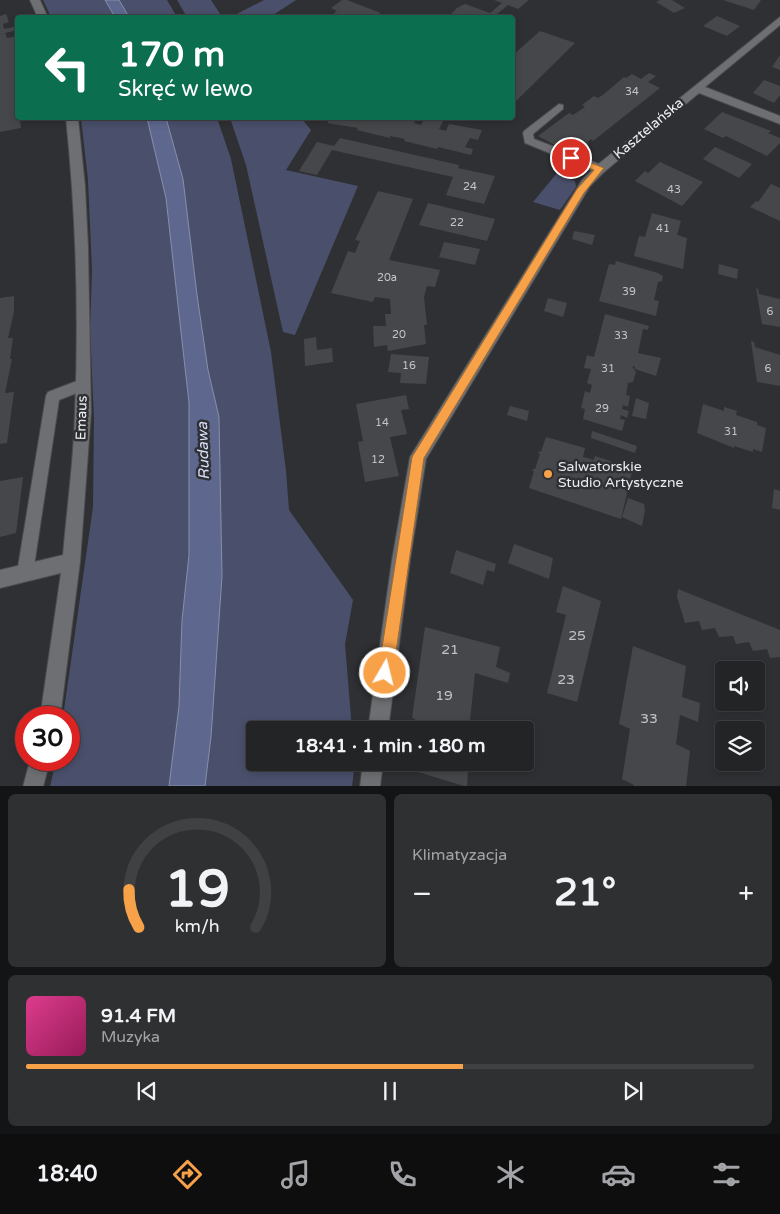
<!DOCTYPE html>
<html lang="pl">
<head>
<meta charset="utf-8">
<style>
  :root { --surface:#232426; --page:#2f3032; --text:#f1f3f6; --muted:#a3a4a7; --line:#404143; --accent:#f7a148 }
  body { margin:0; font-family:"Varela Round",sans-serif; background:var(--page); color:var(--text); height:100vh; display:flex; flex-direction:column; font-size:19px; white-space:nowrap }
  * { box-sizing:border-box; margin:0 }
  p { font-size:16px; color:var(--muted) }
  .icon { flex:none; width:28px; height:28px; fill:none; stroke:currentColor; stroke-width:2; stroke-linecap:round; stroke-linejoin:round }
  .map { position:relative; height:786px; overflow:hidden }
  .drawer { display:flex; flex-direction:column; gap:8px; padding:8px; background:#131415; flex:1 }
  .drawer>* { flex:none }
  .banner { position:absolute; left:15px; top:15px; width:500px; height:105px; border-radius:5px; box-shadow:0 2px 8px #0003,0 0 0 1px var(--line); background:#0b6e4f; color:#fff; overflow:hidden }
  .controls { position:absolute; left:715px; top:661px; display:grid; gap:10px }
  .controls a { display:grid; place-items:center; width:50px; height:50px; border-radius:5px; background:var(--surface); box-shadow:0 2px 8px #0003,0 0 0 1px var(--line); font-size:25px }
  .speed { position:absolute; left:15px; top:706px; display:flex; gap:10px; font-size:25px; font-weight:700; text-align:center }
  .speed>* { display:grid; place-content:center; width:65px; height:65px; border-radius:50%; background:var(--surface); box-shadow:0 2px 8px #0003,0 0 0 1px var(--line); line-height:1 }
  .speed .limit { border:8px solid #d22; background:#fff; color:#111 }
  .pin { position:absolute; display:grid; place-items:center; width:42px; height:42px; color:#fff; margin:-21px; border:2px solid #fff; border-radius:50%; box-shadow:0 1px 5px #0007 }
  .me { position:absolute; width:55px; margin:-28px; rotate:8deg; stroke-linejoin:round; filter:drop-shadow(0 0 4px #0008) }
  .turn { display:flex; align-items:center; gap:18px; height:105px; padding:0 20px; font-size:22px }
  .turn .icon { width:65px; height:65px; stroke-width:2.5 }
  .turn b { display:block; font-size:35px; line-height:42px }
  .big { font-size:38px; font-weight:700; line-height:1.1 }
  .drawer .tile { flex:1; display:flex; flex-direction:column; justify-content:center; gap:8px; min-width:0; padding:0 18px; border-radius:8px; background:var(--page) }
  .drawer .dial { align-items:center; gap:0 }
  .dial svg { height:130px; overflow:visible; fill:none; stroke:var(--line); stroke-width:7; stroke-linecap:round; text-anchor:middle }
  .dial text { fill:var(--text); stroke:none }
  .song { display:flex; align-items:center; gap:15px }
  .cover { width:60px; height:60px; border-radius:8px; background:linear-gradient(135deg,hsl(330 70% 55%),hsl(330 70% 35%)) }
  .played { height:5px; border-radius:2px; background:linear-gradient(90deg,var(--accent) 60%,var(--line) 60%) }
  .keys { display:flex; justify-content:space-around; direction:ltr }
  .heat { display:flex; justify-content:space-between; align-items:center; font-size:28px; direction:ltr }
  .drawer .tiles { flex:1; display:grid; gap:8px; grid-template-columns:1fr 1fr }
  .tile:last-child { grid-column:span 2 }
  .trip { position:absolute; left:246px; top:721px; width:288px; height:50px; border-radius:5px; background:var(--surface); box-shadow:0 2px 8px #0003,0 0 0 1px var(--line); font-weight:700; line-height:50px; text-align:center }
  .menu { display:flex; height:80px; justify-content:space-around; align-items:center; background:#0e0e0f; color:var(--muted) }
  .menu .icon { width:35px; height:35px }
  .menu .current { color:var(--accent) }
  .menu b { font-size:22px; color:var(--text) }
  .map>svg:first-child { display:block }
  .green { fill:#4a506b }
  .water { fill:#5e688e; stroke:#8990ab }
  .building { fill:#46474a }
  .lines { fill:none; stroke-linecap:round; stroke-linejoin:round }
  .service-casing { stroke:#4a4b4e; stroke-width:2 }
  .minor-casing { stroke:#4a4b4e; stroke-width:2 }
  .service { fill:#6e6f72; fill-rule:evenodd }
  .minor { fill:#6e6f72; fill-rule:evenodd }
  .route { fill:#f7a148; stroke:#a1692f }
  .poi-dot { fill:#f7a148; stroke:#2f3033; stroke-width:2 }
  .labels { text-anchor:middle; stroke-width:5; stroke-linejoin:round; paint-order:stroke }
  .number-label { font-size:11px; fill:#c2c4c6 }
  .street-label { font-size:14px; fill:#ecedef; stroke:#2f3033 }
  .poi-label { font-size:14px; fill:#ecedef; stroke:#2f3033; text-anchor:start }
  .near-number-label { font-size:14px; fill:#c2c4c6 }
  .water-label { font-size:15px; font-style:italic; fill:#d8dffa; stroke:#2f3033 }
</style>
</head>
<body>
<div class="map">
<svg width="780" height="787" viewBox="0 0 780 787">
  <rect width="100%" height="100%" fill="#2f3033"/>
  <g class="green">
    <polygon points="43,0 105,0 115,17 51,17"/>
    <polygon points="119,0 167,0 177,17 129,17"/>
    <polygon points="177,0 211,0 222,17 187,17"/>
    <polygon points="264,0 296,0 270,17 231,17"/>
    <polygon points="81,118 147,118 166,198 189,403 189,555 182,620 179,706 169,786 50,787 56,760 69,760 69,718 63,717 93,507 94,418 90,329 92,270 88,180"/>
    <polygon points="166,118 217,118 231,159 271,352 286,471 289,510 353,600 345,644 352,730 255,730 255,762 355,763 352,786 205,786 211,737 222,576 219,417 208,370 197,295 183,179"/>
    <polygon points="230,118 301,118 311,130 286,170 358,186 295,335 283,332 246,165"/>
    <polygon points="557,173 575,181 576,187 560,210 533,202"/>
  </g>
  <g class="water">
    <polygon points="105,0 119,0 129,17 115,17"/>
    <polygon points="147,118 166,118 183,179 197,295 208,370 219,417 222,576 211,737 205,786 169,786 179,706 182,620 189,555 189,403 166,198"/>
  </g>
  <g class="building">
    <polygon points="342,0 347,0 381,13 374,18 328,18 337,11 331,8"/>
    <polygon points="494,0 529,0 518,9 508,5 496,15 502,18 447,18 457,8 465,4 490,13 502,3"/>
    <polygon points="660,0 672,0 685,8 674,13 656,2"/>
    <polygon points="723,0 761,0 754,10"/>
    <polygon points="6,14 9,22 3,24 4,29 18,26 18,30 5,33 7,38 18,36 18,118 25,118 20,121 21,128 0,132 0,16"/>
    <polygon points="717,16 740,26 727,36 703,26"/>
    <polygon points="540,31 575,43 515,102 512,101 512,56"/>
    <polygon points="780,55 780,70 772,67"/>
    <polygon points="649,73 656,76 648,82 660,88 593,141 591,139 587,143 589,144 576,154 566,149 564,150 538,136 569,113 573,115 585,107 582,105 594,96 598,98 604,94 624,77 626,78 632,74 641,79"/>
    <polygon points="764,80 780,86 780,95 774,103 753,93"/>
    <polygon points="722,112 771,131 768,133 780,138 780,143 767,156 726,136 723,138 704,129"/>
    <polygon points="331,118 417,118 414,123 421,125 425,118 429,118 443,121 439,129 446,131 449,124 482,130 478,140 470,138 465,147 473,149 471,155 438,147 437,149 404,141 405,139 390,136 390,138 357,130 358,128 327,123"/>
    <polygon points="340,138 459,165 458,168 495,176 484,204 446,195 453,177 332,150 317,175 299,171 317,142 334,146"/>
    <polygon points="715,147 752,164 739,178 703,159"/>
    <polygon points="660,162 703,182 682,206 635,181 645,171 648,173"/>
    <polygon points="771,184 780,188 780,221 750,207 756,201 758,202"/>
    <polygon points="378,191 413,199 389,260 440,270 435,287 427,286 424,297 427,325 424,325 426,344 388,351 387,345 374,347 373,326 386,326 385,314 391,314 390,299 375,297 373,302 331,293 348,251 355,253 360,241 355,240"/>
    <polygon points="428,203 495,219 487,241 419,225"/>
    <polygon points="652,213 681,221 677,235 687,238 683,269 634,256 639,236 645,237"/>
    <polygon points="574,231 595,235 592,245 572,239"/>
    <polygon points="444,242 480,249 475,265 439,257"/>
    <polygon points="616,261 658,273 663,276 662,281 658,282 654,300 659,301 656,316 599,301 609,264 615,265"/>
    <polygon points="719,264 738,269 737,279 718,274"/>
    <polygon points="756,288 758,289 759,294 780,299 780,327 762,324"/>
    <polygon points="14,296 14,312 8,338 13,338 10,359 12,359 5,393 14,392 7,443 0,444 0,298"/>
    <polygon points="548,298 567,303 563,317 544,311"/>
    <polygon points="605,314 649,326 648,330 643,329 638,353 661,358 656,376 635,369 635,367 632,366 636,372 633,382 628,383 626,395 630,396 628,407 623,405 622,409 629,411 627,418 621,415 620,419 625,420 622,431 583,419 585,409 581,408 585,391 590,393 592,385 587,383 591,369 584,368 587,355 594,357"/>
    <polygon points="316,337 317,350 332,348 333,362 305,366 304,339"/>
    <polygon points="751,341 754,342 755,347 780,355 780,386 757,382"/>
    <polygon points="391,354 429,357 426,384 400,383 401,373 388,372"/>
    <polygon points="406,395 409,409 401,410 407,434 390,437 399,476 365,482 358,442 363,441 356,404"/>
    <polygon points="636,398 649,403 646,419 632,416"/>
    <polygon points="703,404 724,411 724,407 737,411 736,415 757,422 757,425 766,428 762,452 753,449 753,452 734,446 734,448 697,433"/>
    <polygon points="510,406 529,411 527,421 507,415"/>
    <polygon points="592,431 637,446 635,453 591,438"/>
    <polygon points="546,437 585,448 583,457 594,460 595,456 613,462 612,466 632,472 621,519 529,488 534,471 532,471 533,469 535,469 540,454 538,453 539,451 541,452"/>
    <polygon points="23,477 16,533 0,537 0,481"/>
    <polygon points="774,489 780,491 780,510 772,508"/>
    <polygon points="628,498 644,504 645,510 642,526 622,517"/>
    <polygon points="514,544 553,558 549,579 508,563"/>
    <polygon points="456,550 496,564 494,572 487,570 483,585 450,573"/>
    <polygon points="563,586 601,601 577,702 547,693 566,615 556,612"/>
    <polygon points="678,589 780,630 780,657 770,658 767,649 753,651 749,642 736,644 733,636 719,637 715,628 702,630 699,621 685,623 677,597"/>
    <polygon points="425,627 500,647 496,667 510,673 508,683 475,673 469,730 413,730 415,719 412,718"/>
    <polygon points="633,646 686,666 682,697 700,703 698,722 680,715 676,744 690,751 686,787 633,787 634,785 622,779 630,729 619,724"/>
    <polygon points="406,762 463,762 462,768 468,771 467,787 405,768"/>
  </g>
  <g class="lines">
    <defs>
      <g id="service">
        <polygon points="559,104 563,105 563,109 533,134 534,139 604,166 605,169 604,172 596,172 525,143 523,133 524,131"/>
        <polygon points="82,379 87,381 89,385 87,389 59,400 33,573 31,579 25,581 19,579 17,573 46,396 48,392"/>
      </g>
      <g id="minor">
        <polygon points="30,0 40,0 48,18 38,18"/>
        <polygon points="780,17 780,25 705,87 780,116 780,124 699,93 604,172 590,186 426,459 410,560 388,730 368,730 392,560 410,457 582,180 596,166"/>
        <path d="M66,118h12l7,68 3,61 3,165 -11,150 -20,156h-20l21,-145 -61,15v-18l63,-15c4,-48 11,-96 12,-144 4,-98 1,-196 -9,-293z"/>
        <polygon points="30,760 50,760 43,787 23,787"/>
        <polygon points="363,762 383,762 380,787 360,787"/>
      </g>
    </defs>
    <use href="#service" class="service-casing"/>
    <use href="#minor" class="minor-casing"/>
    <use href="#service" class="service"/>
    <use href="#minor" class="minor"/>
  </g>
  <polygon class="route" points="571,155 604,168 584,193 424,458 393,673 390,678 385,681 380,678 378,673 412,457 577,189 594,170 568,160 568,156"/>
  <circle class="poi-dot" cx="548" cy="474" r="5"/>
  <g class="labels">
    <g class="number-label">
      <text x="632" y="95">34</text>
      <text x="470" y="190">24</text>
      <text x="674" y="193">43</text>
      <text x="457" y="226">22</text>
      <text x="663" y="232">41</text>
      <text x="387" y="281">20a</text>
      <text x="629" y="295">39</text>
      <text x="770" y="315">6</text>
      <text x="399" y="338">20</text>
      <text x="621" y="339">33</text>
      <text x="409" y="369">16</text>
      <text x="608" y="372">31</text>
      <text x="768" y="372">6</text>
      <text x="602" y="412">29</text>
      <text x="382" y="426">14</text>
      <text x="731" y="435">31</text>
      <text x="378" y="463">12</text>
    </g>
    <g class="street-label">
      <text transform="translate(648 128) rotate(-40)" y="5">Kasztelańska</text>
      <text transform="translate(81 418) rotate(-88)" y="5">Emaus</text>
    </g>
    <g class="poi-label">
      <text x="558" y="471">Salwatorskie<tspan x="558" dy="16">Studio Artystyczne</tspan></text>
    </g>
    <g class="near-number-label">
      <text x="577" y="640">25</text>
      <text x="450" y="654">21</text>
      <text x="566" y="684">23</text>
      <text x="444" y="700">19</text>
      <text x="649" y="723">33</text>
    </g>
    <g class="water-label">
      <text transform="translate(203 451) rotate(-92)" y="5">Rudawa</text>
    </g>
  </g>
</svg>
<div class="controls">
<a><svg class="icon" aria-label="sound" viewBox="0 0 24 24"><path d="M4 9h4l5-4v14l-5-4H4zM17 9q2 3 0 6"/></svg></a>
<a><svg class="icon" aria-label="layers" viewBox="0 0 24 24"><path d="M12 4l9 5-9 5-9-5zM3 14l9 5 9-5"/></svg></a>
</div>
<div class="speed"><div class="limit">30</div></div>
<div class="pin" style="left:571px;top:158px;background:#d93025"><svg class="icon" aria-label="arrive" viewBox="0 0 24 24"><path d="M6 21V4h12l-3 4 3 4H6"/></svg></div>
<svg class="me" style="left:385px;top:673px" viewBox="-20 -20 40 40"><circle r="17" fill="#f7a148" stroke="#fff" stroke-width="3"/><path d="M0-11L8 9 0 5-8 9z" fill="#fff"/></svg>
<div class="trip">18:41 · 1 min · 180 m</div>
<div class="banner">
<div class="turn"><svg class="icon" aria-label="left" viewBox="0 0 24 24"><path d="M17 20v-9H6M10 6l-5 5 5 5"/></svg><div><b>170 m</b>Skręć w lewo</div></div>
</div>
</div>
<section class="drawer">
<div class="tiles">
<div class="tile dial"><svg viewBox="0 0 100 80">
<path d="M14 69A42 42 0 1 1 86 69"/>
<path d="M14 69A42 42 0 0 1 8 46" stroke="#f7a148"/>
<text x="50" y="56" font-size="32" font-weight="700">19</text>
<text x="50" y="72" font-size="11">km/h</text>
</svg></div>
<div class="tile"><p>Klimatyzacja</p>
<div class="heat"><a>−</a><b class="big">21°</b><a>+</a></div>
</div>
<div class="tile">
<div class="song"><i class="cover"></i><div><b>91.4 FM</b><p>Muzyka</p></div></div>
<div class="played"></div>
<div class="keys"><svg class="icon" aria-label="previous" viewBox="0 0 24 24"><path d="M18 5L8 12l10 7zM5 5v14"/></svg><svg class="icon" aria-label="pause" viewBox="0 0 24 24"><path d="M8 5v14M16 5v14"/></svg><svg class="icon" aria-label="next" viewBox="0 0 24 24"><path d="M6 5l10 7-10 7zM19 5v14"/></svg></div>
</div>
</div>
</section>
<nav class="menu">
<b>18:40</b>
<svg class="icon current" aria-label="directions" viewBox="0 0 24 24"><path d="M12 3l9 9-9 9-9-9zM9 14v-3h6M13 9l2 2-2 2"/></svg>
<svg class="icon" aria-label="music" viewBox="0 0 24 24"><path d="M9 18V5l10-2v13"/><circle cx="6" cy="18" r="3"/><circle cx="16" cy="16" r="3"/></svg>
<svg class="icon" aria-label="phone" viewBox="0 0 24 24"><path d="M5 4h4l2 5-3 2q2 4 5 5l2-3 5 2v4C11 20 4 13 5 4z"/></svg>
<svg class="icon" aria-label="climate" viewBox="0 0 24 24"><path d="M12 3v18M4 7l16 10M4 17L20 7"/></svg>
<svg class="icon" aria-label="car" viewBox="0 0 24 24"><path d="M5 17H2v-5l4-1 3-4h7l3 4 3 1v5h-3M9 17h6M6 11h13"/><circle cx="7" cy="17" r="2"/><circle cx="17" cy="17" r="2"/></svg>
<svg class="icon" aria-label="filters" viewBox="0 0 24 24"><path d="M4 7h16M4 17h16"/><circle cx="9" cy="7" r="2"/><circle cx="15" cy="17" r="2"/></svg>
</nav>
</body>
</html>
